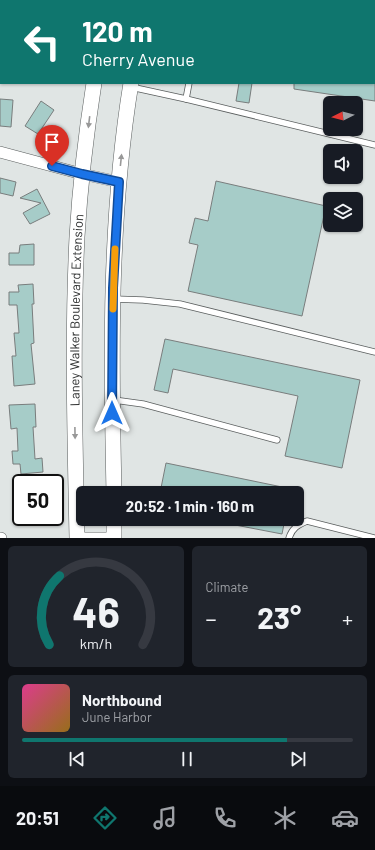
<!DOCTYPE html>
<html lang="en">
<head>
<meta charset="utf-8">
<style>
  :root { --surface:#171b24; --page:#20242c; --text:#f1f3f6; --muted:#9ea1a6; --line:#363941; --accent:#0f766e }
  body { margin:0; font-family:Barlow,sans-serif; background:var(--page); color:var(--text); height:100vh; display:flex; flex-direction:column; font-size:15px; white-space:nowrap }
  * { box-sizing:border-box; margin:0 }
  p { font-size:13px; color:var(--muted) }
  .icon { flex:none; width:22px; height:22px; fill:none; stroke:currentColor; stroke-width:2; stroke-linecap:round; stroke-linejoin:round }
  .map { position:relative; height:538px; overflow:hidden }
  .side { display:flex; flex-direction:column; gap:8px; padding:8px; background:#0d0f14; flex:1 }
  .side>* { flex:none }
  .hud { position:absolute; left:0px; top:0px; width:375px; height:84px; box-shadow:0 1px 3px #0004; background:#0f766e; color:#fff; overflow:hidden }
  .needle { width:26px; rotate:264deg }
  .fabs { position:absolute; left:323px; top:96px; display:grid; gap:8px }
  .fabs a { display:grid; place-items:center; width:40px; height:40px; border-radius:6px; background:var(--surface); box-shadow:0 1px 3px #0004; font-size:20px }
  .speed { position:absolute; left:12px; top:474px; display:flex; gap:8px; font-size:20px; font-weight:700; text-align:center }
  .speed>* { display:grid; place-content:center; width:52px; height:52px; border-radius:50%; background:var(--surface); box-shadow:0 1px 3px #0004; line-height:1 }
  .speed .limit { border:2px solid #111; border-radius:6px; background:#fff; color:#111 }
  .pin { position:absolute; display:grid; place-items:center; width:34px; height:34px; color:#fff; margin:-41px -17px; border-radius:50% 50% 50% 0; rotate:-45deg; box-shadow:0 0 4px #0007 }
  .pin .icon { rotate:45deg }
  .me { position:absolute; width:44px; margin:-22px; rotate:0deg; stroke-linejoin:round; filter:drop-shadow(0 0 3px #0008) }
  .turn { display:flex; align-items:center; gap:14px; height:84px; padding:0 16px; font-size:18px }
  .turn .icon { width:52px; height:52px; stroke-width:2.5 }
  .turn b { display:block; font-size:28px; line-height:34px }
  .big { font-size:30px; font-weight:700; line-height:1.1 }
  .side .tile { flex:1; display:flex; flex-direction:column; justify-content:center; gap:6px; min-width:0; padding:0 14px; border-radius:6px; background:var(--page) }
  .side .dial { align-items:center; gap:0 }
  .dial svg { height:104px; overflow:visible; fill:none; stroke:var(--line); stroke-width:7; stroke-linecap:round; text-anchor:middle }
  .dial text { fill:var(--text); stroke:none }
  .song { display:flex; align-items:center; gap:12px }
  .cover { width:48px; height:48px; border-radius:6px; background:linear-gradient(135deg,hsl(330 70% 55%),hsl(40 70% 35%)) }
  .played { height:4px; border-radius:2px; background:linear-gradient(90deg,var(--accent) 80%,var(--line) 80%) }
  .keys { display:flex; justify-content:space-around; direction:ltr }
  .heat { display:flex; justify-content:space-between; align-items:center; font-size:22px; direction:ltr }
  .side .tiles { flex:1; display:grid; gap:8px; grid-template-columns:1fr 1fr }
  .tile:last-child { grid-column:span 2 }
  .trip { position:absolute; left:76px; top:486px; width:228px; height:40px; border-radius:6px; background:var(--surface); box-shadow:0 1px 3px #0004; font-weight:700; line-height:40px; text-align:center }
  .tab-bar { display:flex; height:64px; justify-content:space-around; align-items:center; background:#090b0e; color:var(--muted) }
  .tab-bar .icon { width:28px; height:28px }
  .tab-bar .active { color:var(--accent) }
  .tab-bar b { font-size:18px; color:var(--text) }
  .map>svg:first-child { display:block }
  .building { fill:#a6ccc8; stroke:#797d7d }
  .lines { fill:none; stroke-linecap:round; stroke-linejoin:round }
  .lane-casing { stroke:#5a5e5e; stroke-width:7 }
  .street-casing { stroke:#5a5e5e; stroke-width:12 }
  .secondary-casing { stroke:#5a5e5e; stroke-width:16 }
  .lane { stroke:#fff; stroke-width:5.5 }
  .street { stroke:#fff; stroke-width:11 }
  .secondary { stroke:#fff; stroke-width:15 }
  .oneway { fill:#989898 }
  .route-casing { stroke:#114b97; stroke-width:10 }
  .route { stroke:#1a73e8; stroke-width:7 }
  .slow { stroke:#f59e0b; stroke-width:7 }
  .labels { text-anchor:middle; stroke-width:3; stroke-linejoin:round; paint-order:stroke }
  .street-label { font-size:13px; fill:#303232; stroke:#edf2f1 }
</style>
</head>
<body>
<div class="map">
<svg width="375" height="538" viewBox="0 0 375 538">
  <rect width="100%" height="100%" fill="#e0e5e4"/>
  <g class="building">
    <polygon points="239,83 252,83 249,103 236,101"/>
    <polygon points="294,83 375,83 375,101 294,89"/>
    <polygon points="0,99 13,100 11,127 0,126"/>
    <polygon points="41,101 54,110 38,134 25,126"/>
    <polygon points="0,178 16,182 13,196 0,193"/>
    <polygon points="216,181 326,206 302,316 188,291 198,245 189,243 195,218 208,221"/>
    <polygon points="37,189 50,214 30,224 23,213 41,203 20,198"/>
    <polygon points="34,244 34,265 9,265 9,253 19,253 20,245"/>
    <polygon points="33,284 34,304 32,304 34,343 31,344 35,384 14,386 12,356 16,356 14,333 19,333 17,305 9,305 9,292 19,292 18,285"/>
    <polygon points="165,339 360,380 342,468 285,456 298,396 173,369 168,393 154,390"/>
    <polygon points="35,404 36,427 33,427 35,459 42,458 43,472 21,474 20,464 13,464 12,451 18,451 17,428 11,429 9,405"/>
    <polygon points="166,463 287,488 287,493 160,493"/>
    <polygon points="231,519 285,519 282,534 230,524"/>
  </g>
  <g class="lines">
    <defs>
      <g id="lane">
        <polyline points="203,0 203,1"/>
        <polyline points="131,87 186,99 189,83"/>
        <polyline points="186,99 375,145"/>
        <polyline points="113,299 143,300 180,304 375,352"/>
        <polyline points="114,400 143,404 277,440"/>
        <path d="M289,538c3,-10 9,-13 18,-17l67,17"/>
      </g>
      <g id="street">
        <polyline points="0,152 82,174 119,182"/>
        <polyline points="0,538 1,538"/>
        <polyline points="76,538 114,538"/>
      </g>
      <g id="secondary">
        <polyline points="108,1 109,0"/>
        <polyline points="147,1 147,0"/>
        <path d="M114,493c-3,-137 -5,-275 17,-410"/>
        <polyline points="114,519 114,538"/>
        <path id="s1" d="M77,538c-2,-100 -5,-201 0,-301 3,-51 9,-103 17,-154"/>
      </g>
    </defs>
    <use href="#lane" class="lane-casing"/>
    <use href="#street" class="street-casing"/>
    <use href="#secondary" class="secondary-casing"/>
    <use href="#lane" class="lane"/>
    <use href="#street" class="street"/>
    <use href="#secondary" class="secondary"/>
  </g>
  <defs><path id="oneway-solid" d="M-6-.8H1V-3.2L6.5 0L1 3.2V.8H-6Z"/></defs>
  <g class="oneway">
    <use href="#oneway-solid" transform="translate(89 122) rotate(97)"/>
    <use href="#oneway-solid" transform="translate(121 160) rotate(-84)"/>
    <use href="#oneway-solid" transform="translate(75 433) rotate(89)"/>
  </g>
  <g class="lines">
    <defs>
      <polyline id="route" points="52,166 82,174 119,182 113,288 112,413"/>
    </defs>
    <use href="#route" class="route-casing"/>
    <use href="#route" class="route"/>
    <polyline class="slow" points="113,309 115,249"/>
  </g>
  <g class="labels">
    <g class="street-label">
      <text dy="5" stroke="none"><textPath href="#s1" startOffset="228">Laney Walker Boulevard Extension</textPath></text>
    </g>
  </g>
</svg>
<div class="fabs">
<a><svg class="needle" viewBox="-14 -14 28 28"><path d="M0-13l5 13h-10z" fill="#e53935"/><path d="M0 13l5-13h-10z" fill="#9ea1a6"/></svg></a>
<a><svg class="icon" aria-label="sound" viewBox="0 0 24 24"><path d="M4 9h4l5-4v14l-5-4H4zM17 9q2 3 0 6"/></svg></a>
<a><svg class="icon" aria-label="layers" viewBox="0 0 24 24"><path d="M12 4l9 5-9 5-9-5zM3 14l9 5 9-5"/></svg></a>
</div>
<div class="speed"><div class="limit">50</div></div>
<div class="pin" style="left:52px;top:166px;background:#d93025"><svg class="icon" aria-label="arrive" viewBox="0 0 24 24"><path d="M6 21V4h12l-3 4 3 4H6"/></svg></div>
<svg class="me" style="left:112px;top:413px" viewBox="-20 -20 40 40"><path d="M0-17L14 15 0 8-14 15z" fill="#1a73e8" stroke="#fff" stroke-width="4"/></svg>
<div class="trip">20:52 · 1 min · 160 m</div>
<div class="hud">
<div class="turn"><svg class="icon" aria-label="left" viewBox="0 0 24 24"><path d="M17 20v-9H6M10 6l-5 5 5 5"/></svg><div><b>120 m</b>Cherry Avenue</div></div>
</div>
</div>
<section class="side">
<div class="tiles">
<div class="tile dial"><svg viewBox="0 0 100 80">
<path d="M14 69A42 42 0 1 1 86 69"/>
<path d="M14 69A42 42 0 0 1 22 16" stroke="#0f766e"/>
<text x="50" y="56" font-size="32" font-weight="700">46</text>
<text x="50" y="72" font-size="11">km/h</text>
</svg></div>
<div class="tile"><p>Climate</p>
<div class="heat"><a>−</a><b class="big">23°</b><a>+</a></div>
</div>
<div class="tile">
<div class="song"><i class="cover"></i><div><b>Northbound</b><p>June Harbor</p></div></div>
<div class="played"></div>
<div class="keys"><svg class="icon" aria-label="previous" viewBox="0 0 24 24"><path d="M18 5L8 12l10 7zM5 5v14"/></svg><svg class="icon" aria-label="pause" viewBox="0 0 24 24"><path d="M8 5v14M16 5v14"/></svg><svg class="icon" aria-label="next" viewBox="0 0 24 24"><path d="M6 5l10 7-10 7zM19 5v14"/></svg></div>
</div>
</div>
</section>
<nav class="tab-bar">
<b>20:51</b>
<svg class="icon active" aria-label="directions" viewBox="0 0 24 24"><path d="M12 3l9 9-9 9-9-9zM9 14v-3h6M13 9l2 2-2 2"/></svg>
<svg class="icon" aria-label="music" viewBox="0 0 24 24"><path d="M9 18V5l10-2v13"/><circle cx="6" cy="18" r="3"/><circle cx="16" cy="16" r="3"/></svg>
<svg class="icon" aria-label="phone" viewBox="0 0 24 24"><path d="M5 4h4l2 5-3 2q2 4 5 5l2-3 5 2v4C11 20 4 13 5 4z"/></svg>
<svg class="icon" aria-label="climate" viewBox="0 0 24 24"><path d="M12 3v18M4 7l16 10M4 17L20 7"/></svg>
<svg class="icon" aria-label="car" viewBox="0 0 24 24"><path d="M5 17H2v-5l4-1 3-4h7l3 4 3 1v5h-3M9 17h6M6 11h13"/><circle cx="7" cy="17" r="2"/><circle cx="17" cy="17" r="2"/></svg>
</nav>
</body>
</html>
